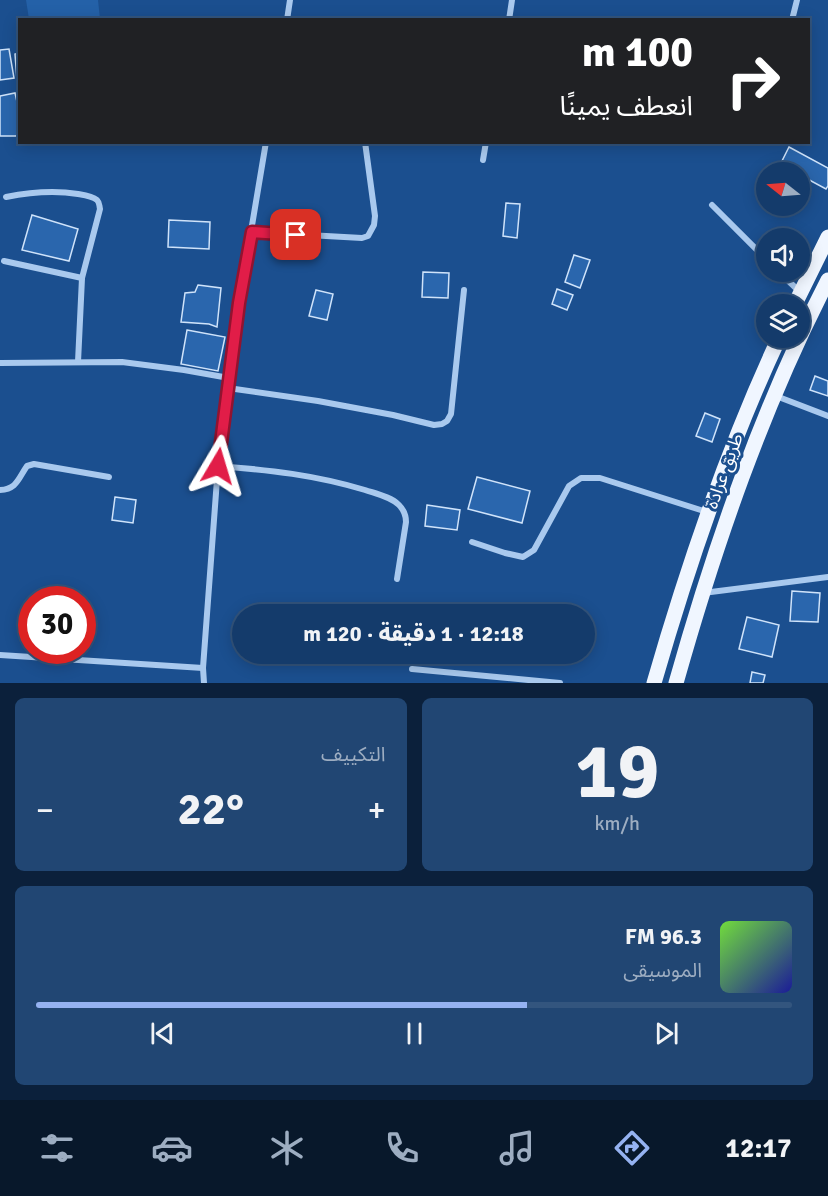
<!DOCTYPE html>
<html lang="ar">
<head>
<meta charset="utf-8">
<style>
  :root { --surface:#143b6b; --page:#214673; --text:#f1f3f6; --muted:#9dadc1; --line:#33557e; --accent:#95b2f1 }
  body { margin:0; font-family:Signika,"Noto Sans Arabic",sans-serif; background:var(--page); color:var(--text); direction:rtl; height:100vh; display:flex; flex-direction:column; font-size:22px; white-space:nowrap }
  * { box-sizing:border-box; margin:0 }
  p { font-size:20px; color:var(--muted) }
  .icon { flex:none; width:33px; height:33px; fill:none; stroke:currentColor; stroke-width:2; stroke-linecap:round; stroke-linejoin:round }
  .map { position:relative; height:683px; overflow:hidden; direction:ltr }
  .side { display:flex; flex-direction:column; gap:15px; padding:15px; background:#0b203b; flex:1 }
  .side>* { flex:none }
  .top-card { position:absolute; left:18px; top:18px; width:792px; height:126px; border-radius:0px; box-shadow:0 3px 15px #0003,0 0 0 2px var(--line); direction:rtl; background:#202124; color:#fff; overflow:hidden }
  .needle { width:39px; rotate:287deg }
  .tools { position:absolute; left:756px; top:162px; display:grid; gap:12px }
  .tools a { display:grid; place-items:center; width:54px; height:54px; border-radius:50%; background:var(--surface); box-shadow:0 3px 15px #0003,0 0 0 2px var(--line); font-size:30px }
  .speed { position:absolute; left:18px; top:586px; display:flex; gap:12px; font-size:30px; font-weight:700; text-align:center }
  .speed>* { display:grid; place-content:center; width:78px; height:78px; border-radius:50%; background:var(--surface); box-shadow:0 3px 15px #0003,0 0 0 2px var(--line); line-height:1 }
  .speed .limit { border:9px solid #d22; background:#fff; color:#111 }
  .pin { position:absolute; display:grid; place-items:center; width:51px; height:51px; color:#fff; margin:-26px; border-radius:12px; box-shadow:0 3px 9px #0006 }
  .me { position:absolute; width:66px; margin:-33px; rotate:7deg; stroke-linejoin:round; filter:drop-shadow(0 0 4px #0008) }
  .turn { display:flex; align-items:center; gap:21px; height:126px; padding:0 18px; font-size:27px }
  .turn .icon { width:78px; height:78px; stroke-width:2.5 }
  .turn b { display:block; font-size:42px; line-height:51px }
  .big { font-size:45px; font-weight:800; line-height:1.1 }
  .side .widget { flex:1; display:flex; flex-direction:column; justify-content:center; gap:9px; min-width:0; padding:0 21px; border-radius:9px; background:var(--page) }
  .side .dial { align-items:center; gap:0 }
  .dial b { font-size:78px; line-height:1 }
  .song { display:flex; align-items:center; gap:18px }
  .cover { width:72px; height:72px; border-radius:9px; background:linear-gradient(135deg,hsl(100 70% 55%),hsl(240 70% 35%)) }
  .played { height:6px; border-radius:3px; background:linear-gradient(90deg,var(--accent) 65%,var(--line) 65%) }
  .keys { display:flex; justify-content:space-around; direction:ltr }
  .heat { display:flex; justify-content:space-between; align-items:center; font-size:33px; direction:ltr }
  .side .tiles { flex:1; display:grid; gap:15px; grid-template-columns:1fr 1fr }
  .widget:last-child { grid-column:span 2 }
  .trip { position:absolute; left:232px; top:604px; width:363px; height:60px; border-radius:30px; background:var(--surface); box-shadow:0 3px 15px #0003,0 0 0 2px var(--line); font-weight:800; line-height:60px; text-align:center; direction:rtl }
  .dock { display:flex; height:96px; justify-content:space-around; align-items:center; background:#08182b; color:var(--muted) }
  .dock .icon { width:42px; height:42px }
  .dock .current { color:var(--accent) }
  .dock b { font-size:27px; color:var(--text) }
  .map>svg:first-child { display:block }
  .green { fill:#2461a8 }
  .building { fill:#2a66ad; stroke:#cfe3fa; stroke-width:1.5 }
  .lines { fill:none; stroke-linecap:round; stroke-linejoin:round }
  .minor { stroke:#a9c9ee; stroke-width:6 }
  .primary { stroke:#f0f6ff; stroke-width:15 }
  .route-casing { stroke:#92132f; stroke-width:15 }
  .route { stroke:#e11d48; stroke-width:10 }
  .labels { text-anchor:middle; stroke-width:6; stroke-linejoin:round; paint-order:stroke }
  .street-label { font-size:18px; fill:#fff; stroke:#1b4f8f }
</style>
</head>
<body>
<div class="map">
<svg width="828" height="683" viewBox="0 0 828 683">
  <rect width="100%" height="100%" fill="#1b4f8f"/>
  <polygon class="green" points="26,0 98,0 100,19 29,19"/>
  <g class="building">
    <polygon points="9,49 14,78 0,80 0,50"/>
    <polygon points="20,53 20,80 17,80 15,54"/>
    <polygon points="15,93 20,115 20,131 16,136 0,136 0,96"/>
    <polygon points="789,147 828,168 828,186 826,189 800,175 800,172 794,172 780,165"/>
    <polygon points="506,203 520,204 517,238 503,236"/>
    <polygon points="32,215 78,229 69,261 22,250"/>
    <polygon points="169,220 210,222 209,249 168,247"/>
    <polygon points="574,255 590,260 580,288 565,282"/>
    <polygon points="423,272 449,273 448,298 422,297"/>
    <polygon points="198,285 221,288 217,327 209,324 181,322 185,293 195,292"/>
    <polygon points="557,289 573,295 567,310 552,304"/>
    <polygon points="316,290 333,294 327,320 309,316"/>
    <polygon points="187,330 225,337 218,371 181,364"/>
    <polygon points="815,376 828,381 828,396 810,390"/>
    <polygon points="705,413 720,419 712,442 696,436"/>
    <polygon points="477,477 530,491 522,523 468,509"/>
    <polygon points="115,497 136,500 133,523 112,520"/>
    <polygon points="427,505 460,510 457,530 425,526"/>
    <polygon points="792,591 820,593 818,622 790,621"/>
    <polygon points="747,617 779,625 772,657 739,649"/>
    <polygon points="752,672 765,675 763,683 750,683"/>
  </g>
  <g class="lines">
    <g class="minor">
      <polyline points="287,20 290,0"/>
      <polyline points="509,20 512,0"/>
      <polyline points="792,20 797,0"/>
      <polyline points="483,160 486,142"/>
      <path d="M6,197c25,-5 47,-7 72,-3 6,1 14,2 19,6 3,3 2,5 3,9l-18,69 -4,84"/>
      <polyline points="712,205 766,259"/>
      <polyline points="252,232 362,238 368,236 374,225 375,216 365,142"/>
      <polyline points="4,261 82,278"/>
      <polyline points="779,272 800,292"/>
      <polyline points="0,363 122,362 184,370 229,378"/>
      <polyline points="228,388 318,401 393,415 434,425 442,424 447,421 451,414 464,290"/>
      <polyline points="776,396 828,416"/>
      <path d="M218,466c52,4 97,9 147,24 12,4 26,7 34,15 5,5 7,11 7,17l-9,57"/>
      <path d="M0,490c17,-1 18,-11 27,-24l7,-2 75,13"/>
      <polyline points="472,542 505,553 523,557 534,550 569,486 581,478 600,478 707,512"/>
      <polyline points="703,593 828,577"/>
      <polyline points="0,655 203,668"/>
      <polyline points="412,669 560,683"/>
      <polyline points="204,683 203,668 218,466 239,303 266,142"/>
    </g>
    <g class="primary">
      <polyline points="795,304 828,237"/>
      <path d="M654,683c34,-118 73,-234 125,-345"/>
      <path d="M676,683c39,-138 86,-275 152,-403"/>
    </g>
  </g>
  <g class="lines">
    <defs>
      <polyline id="route" points="218,466 239,303 252,232 296,235"/>
    </defs>
    <use href="#route" class="route-casing"/>
    <use href="#route" class="route"/>
  </g>
  <g class="labels">
    <g class="street-label">
      <text transform="translate(724 471) rotate(-70)" y="6">طريق عرادة</text>
    </g>
  </g>
</svg>
<div class="tools">
<a><svg class="needle" viewBox="-14 -14 28 28"><path d="M0-13l5 13h-10z" fill="#e53935"/><path d="M0 13l5-13h-10z" fill="#9dadc1"/></svg></a>
<a><svg class="icon" aria-label="sound" viewBox="0 0 24 24"><path d="M4 9h4l5-4v14l-5-4H4zM17 9q2 3 0 6"/></svg></a>
<a><svg class="icon" aria-label="layers" viewBox="0 0 24 24"><path d="M12 4l9 5-9 5-9-5zM3 14l9 5 9-5"/></svg></a>
</div>
<div class="speed"><div class="limit">30</div></div>
<div class="pin" style="left:296px;top:235px;background:#d93025"><svg class="icon" aria-label="arrive" viewBox="0 0 24 24"><path d="M6 21V4h12l-3 4 3 4H6"/></svg></div>
<svg class="me" style="left:218px;top:466px" viewBox="-20 -20 40 40"><path d="M0-17L14 15 0 8-14 15z" fill="#e11d48" stroke="#fff" stroke-width="4"/></svg>
<div class="trip">12:18 · 1 دقيقة · 120 m</div>
<div class="top-card">
<div class="turn"><svg class="icon" aria-label="right" viewBox="0 0 24 24"><path d="M7 20v-9h11M14 6l5 5-5 5"/></svg><div><b>100 m</b>انعطف يمينًا</div></div>
</div>
</div>
<section class="side">
<div class="tiles">
<div class="widget dial"><b>19</b><p>km/h</p></div>
<div class="widget"><p>التكييف</p>
<div class="heat"><a>−</a><b class="big">22°</b><a>+</a></div>
</div>
<div class="widget">
<div class="song"><i class="cover"></i><div><b>96.3 FM</b><p>الموسيقى</p></div></div>
<div class="played"></div>
<div class="keys"><svg class="icon" aria-label="previous" viewBox="0 0 24 24"><path d="M18 5L8 12l10 7zM5 5v14"/></svg><svg class="icon" aria-label="pause" viewBox="0 0 24 24"><path d="M8 5v14M16 5v14"/></svg><svg class="icon" aria-label="next" viewBox="0 0 24 24"><path d="M6 5l10 7-10 7zM19 5v14"/></svg></div>
</div>
</div>
</section>
<nav class="dock">
<b>12:17</b>
<svg class="icon current" aria-label="directions" viewBox="0 0 24 24"><path d="M12 3l9 9-9 9-9-9zM9 14v-3h6M13 9l2 2-2 2"/></svg>
<svg class="icon" aria-label="music" viewBox="0 0 24 24"><path d="M9 18V5l10-2v13"/><circle cx="6" cy="18" r="3"/><circle cx="16" cy="16" r="3"/></svg>
<svg class="icon" aria-label="phone" viewBox="0 0 24 24"><path d="M5 4h4l2 5-3 2q2 4 5 5l2-3 5 2v4C11 20 4 13 5 4z"/></svg>
<svg class="icon" aria-label="climate" viewBox="0 0 24 24"><path d="M12 3v18M4 7l16 10M4 17L20 7"/></svg>
<svg class="icon" aria-label="car" viewBox="0 0 24 24"><path d="M5 17H2v-5l4-1 3-4h7l3 4 3 1v5h-3M9 17h6M6 11h13"/><circle cx="7" cy="17" r="2"/><circle cx="17" cy="17" r="2"/></svg>
<svg class="icon" aria-label="filters" viewBox="0 0 24 24"><path d="M4 7h16M4 17h16"/><circle cx="9" cy="7" r="2"/><circle cx="15" cy="17" r="2"/></svg>
</nav>
</body>
</html>
